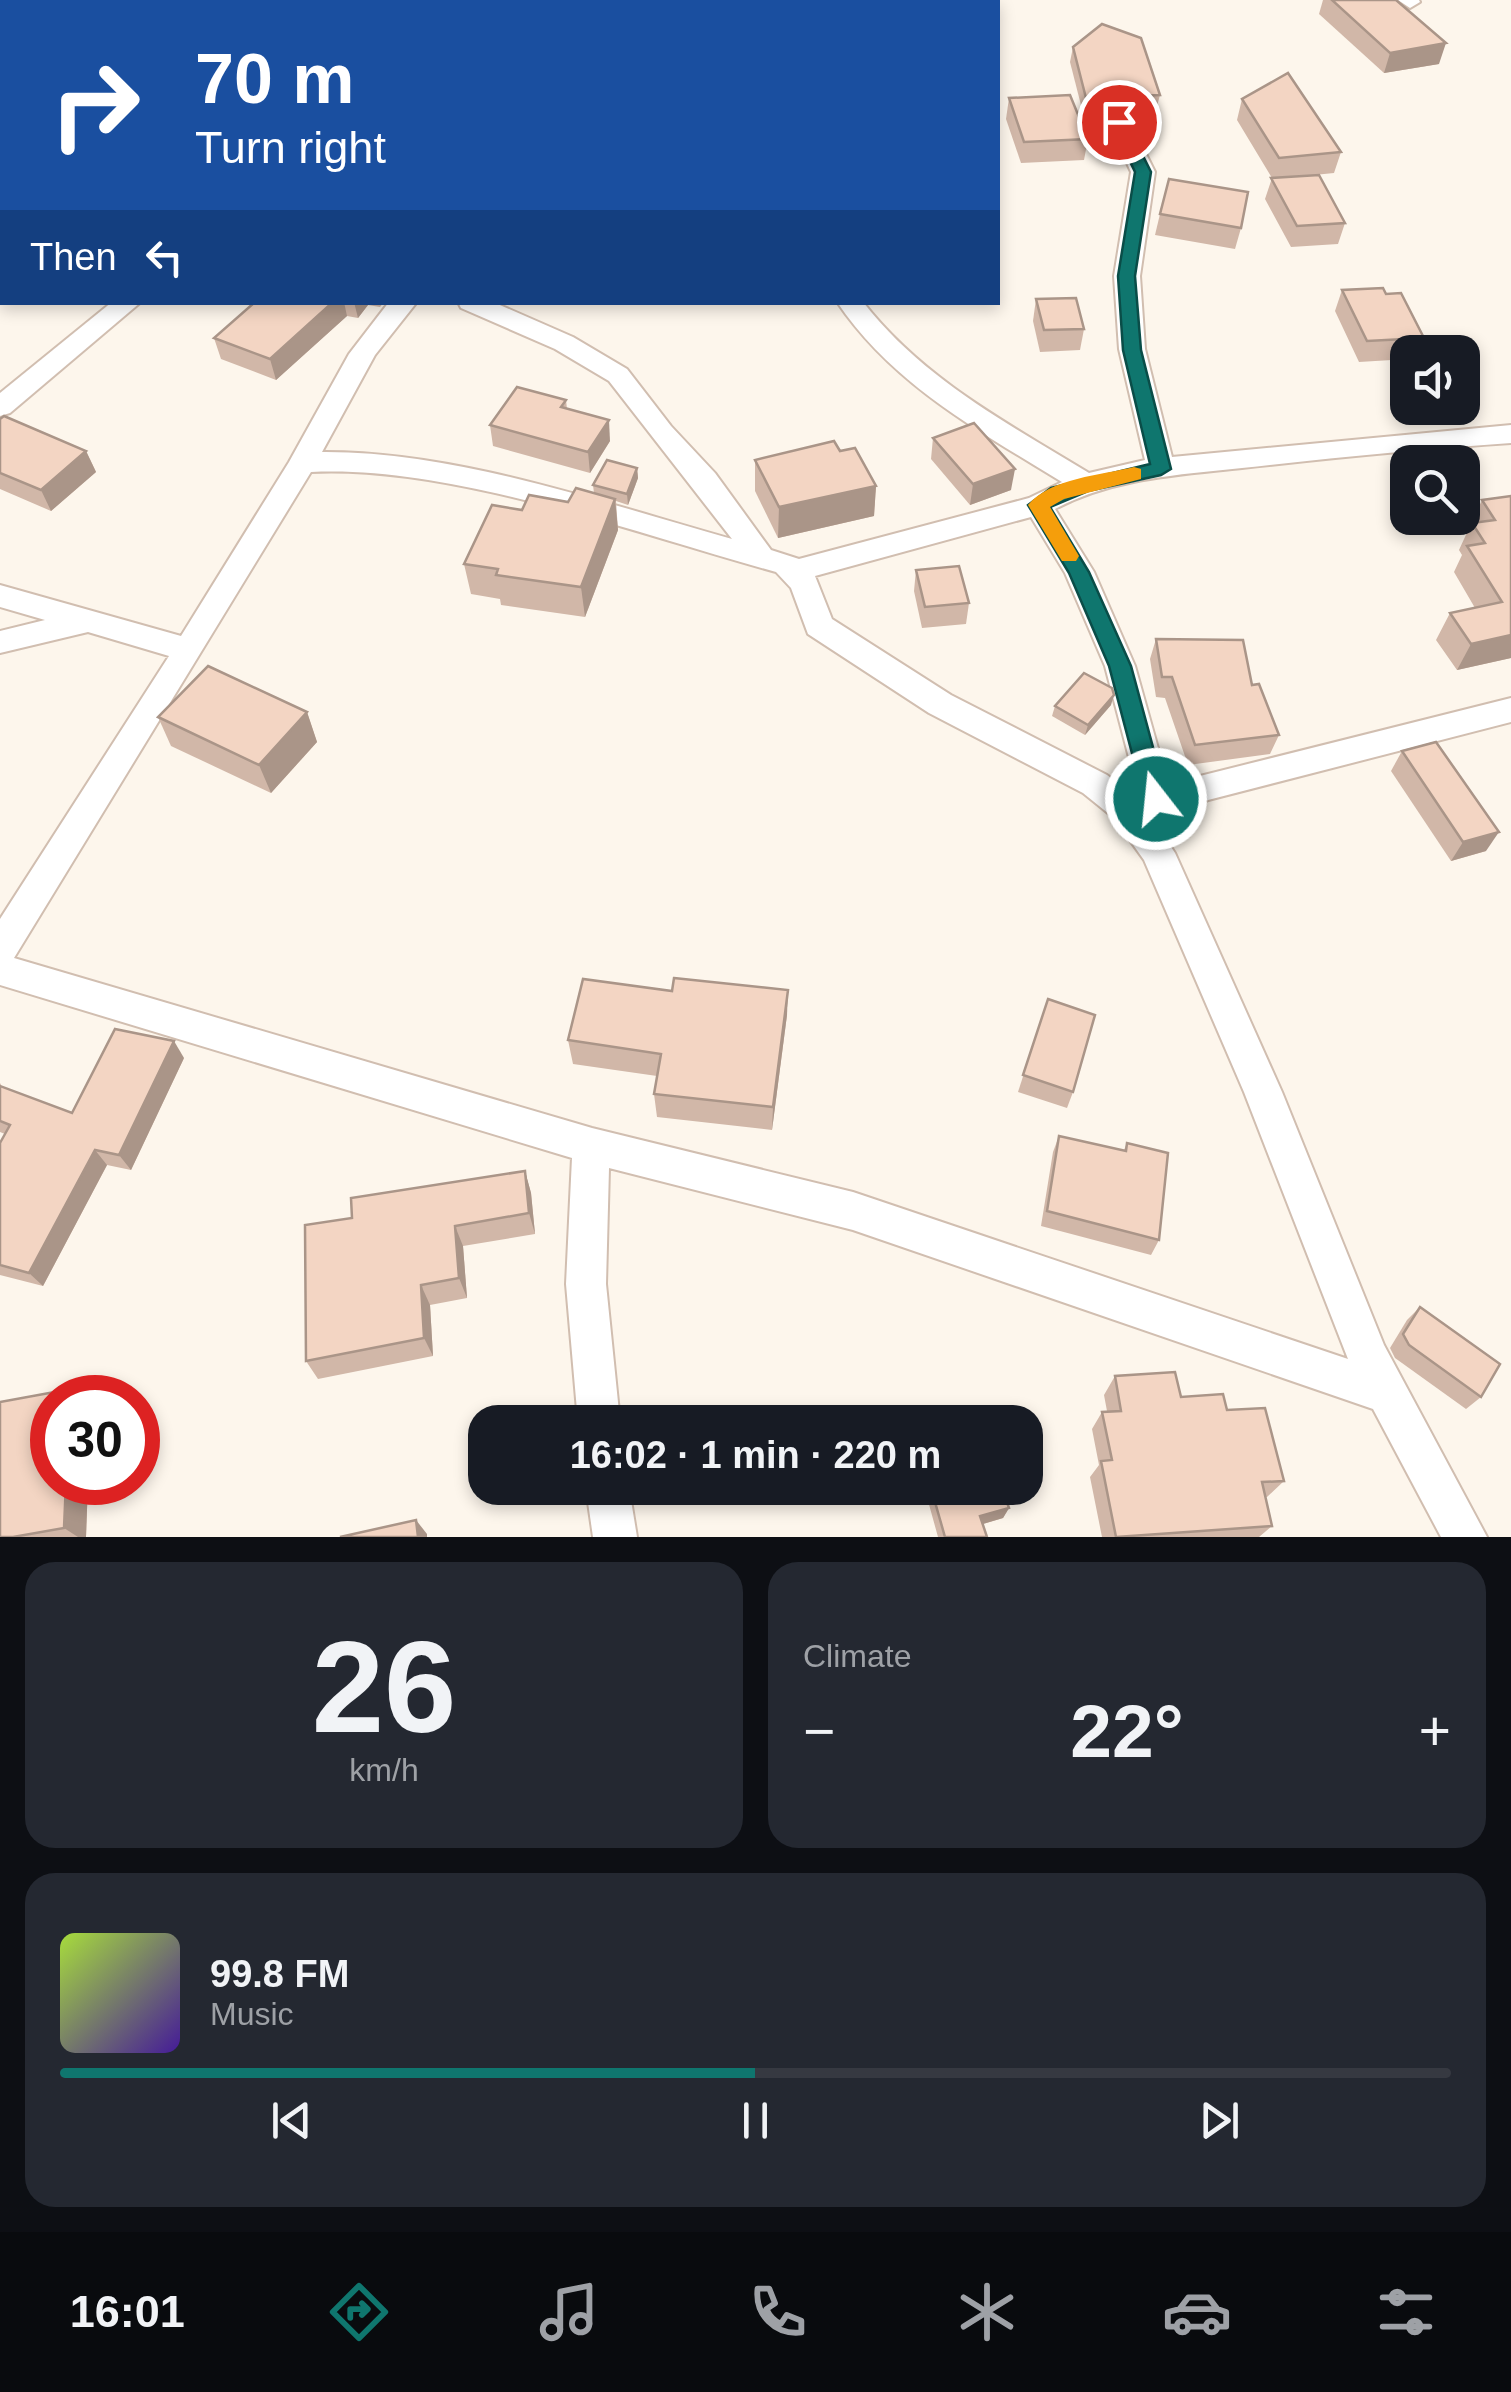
<!DOCTYPE html>
<html lang="en">
<head>
<meta charset="utf-8">
<style>
  :root { --surface:#171b24; --page:#242831; --text:#f1f3f6; --muted:#9ea1a6; --line:#363941; --accent:#0f766e }
  body { margin:0; font-family:Helvetica,sans-serif; background:var(--page); color:var(--text); height:100vh; display:flex; flex-direction:column; font-size:38px; white-space:nowrap }
  * { box-sizing:border-box; margin:0 }
  p { font-size:32px; color:var(--muted) }
  .icon { flex:none; width:55px; height:55px; fill:none; stroke:currentColor; stroke-width:2; stroke-linecap:round; stroke-linejoin:round }
  .map { position:relative; height:1537px; overflow:hidden }
  .panel { display:flex; flex-direction:column; gap:25px; padding:25px; background:#0d0f14; flex:1 }
  .panel>* { flex:none }
  .hud { position:absolute; left:0px; top:0px; width:1000px; height:305px; box-shadow:0 5px 15px #0003; background:#1a4fa0; color:#fff; overflow:hidden }
  .fabs { position:absolute; left:1390px; top:335px; display:grid; gap:20px }
  .fabs a { display:grid; place-items:center; width:90px; height:90px; border-radius:20px; background:var(--surface); box-shadow:0 5px 15px #0003; font-size:50px }
  .speed { position:absolute; left:30px; top:1375px; display:flex; gap:20px; font-size:50px; font-weight:700; text-align:center }
  .speed>* { display:grid; place-content:center; width:130px; height:130px; border-radius:50%; background:var(--surface); box-shadow:0 5px 15px #0003; line-height:1 }
  .speed .limit { border:15px solid #d22; background:#fff; color:#111 }
  .pin { position:absolute; display:grid; place-items:center; width:85px; height:85px; color:#fff; margin:-42px; border:5px solid #fff; border-radius:50%; box-shadow:0 2px 10px #0007 }
  .me { position:absolute; width:110px; margin:-55px; rotate:344deg; stroke-linejoin:round; filter:drop-shadow(0 0 8px #0008) }
  .turn { display:flex; align-items:center; gap:35px; height:210px; padding:0 30px; font-size:45px }
  .turn .icon { width:130px; height:130px; stroke-width:2.5 }
  .turn b { display:block; font-size:70px; line-height:85px }
  .then { display:flex; align-items:center; height:95px; padding:0 30px; background:#0003; gap:20px; font-size:38px }
  .big { font-size:75px; font-weight:700; line-height:1.1 }
  .panel .widget { flex:1; display:flex; flex-direction:column; justify-content:center; gap:15px; min-width:0; padding:0 35px; border-radius:30px; background:var(--page) }
  .panel .dial { align-items:center; gap:0 }
  .dial b { font-size:130px; line-height:1 }
  .song { display:flex; align-items:center; gap:30px }
  .cover { width:120px; height:120px; border-radius:15px; background:linear-gradient(135deg,hsl(80 70% 55%),hsl(260 70% 35%)) }
  .played { height:10px; border-radius:5px; background:linear-gradient(90deg,var(--accent) 50%,var(--line) 50%) }
  .keys { display:flex; justify-content:space-around; direction:ltr }
  .heat { display:flex; justify-content:space-between; align-items:center; font-size:55px; direction:ltr }
  .panel .tiles { flex:1; display:grid; gap:25px; grid-template-columns:1fr 1fr }
  .widget:last-child { grid-column:span 2 }
  .trip { position:absolute; left:468px; top:1405px; width:575px; height:100px; border-radius:30px; background:var(--surface); box-shadow:0 5px 15px #0003; font-weight:700; line-height:100px; text-align:center }
  .menu { display:flex; height:160px; justify-content:space-around; align-items:center; background:#090b0e; color:var(--muted) }
  .menu .icon { width:70px; height:70px }
  .menu .on { color:var(--accent) }
  .menu b { font-size:45px; color:var(--text) }
  .map>svg:first-child { display:block }
  .lines { fill:none; stroke-linecap:round; stroke-linejoin:round }
  .street-casing { stroke:#d1beb0; stroke-width:4 }
  .street { fill:#fff; fill-rule:evenodd }
  .wall { fill:#d1b7a8 }
  .shaded-wall { fill:#aa9588 }
  .building { fill:#f3d5c3; stroke:#aa9588; stroke-width:2.5 }
  .route { fill:#0f766e; stroke:#0a4d48; stroke-width:2.5 }
  .slow { fill:#f59e0b }
</style>
</head>
<body>
<div class="map">
<svg width="1511" height="1537" viewBox="0 0 1511 1537">
  <rect width="100%" height="100%" fill="#fdf6ec"/>
  <g class="lines">
    <defs>
      <g id="street">
        <polygon points="1398,0 1419,0 1420,2 1410,8"/>
        <path d="M1119,115l11,7 25,50 -15,104 5,73 27,108 339,-32v18c-90,6 -180,15 -269,25 -64,7 -129,10 -187,41l39,63 41,94 33,118 343,-86v24l-361,93 25,38 107,239 102,253 103,192h-46l-68,-128 -520,-179 -244,-62 -3,116 14,138h-42l-12,-138 6,-126 -572,-173v-66l169,-263 -81,-24 -88,21v-22l45,-11 -45,-13v-22l181,51 108,-174 60,-108 40,-52h28l-42,53 -53,97c135,-1 281,51 410,87l-123,-158 -54,-32 -94,-41 -3,-6h35l80,35 54,32 44,57 44,47 56,77 28,9 230,-61 33,-16c-83,-51 -169,-97 -225,-180h26c60,77 144,121 226,171l56,-13 -26,-111 -5,-73 17,-104 -23,-50zM311,472c142,-7 326,62 465,100l15,16 17,46 121,79 154,80 31,25 30,42 100,232 104,267 -495,-167 -261,-64 -578,-170zM1031,517l34,56 40,93 33,126 -7,1 -24,-18 -156,-80 -119,-76 -17,-43z"/>
        <polygon points="112,302 141,302 10,413 0,416 0,393"/>
        <polygon points="586,1488 629,1488 637,1537 593,1537"/>
      </g>
    </defs>
    <use href="#street" class="street-casing"/>
    <use href="#street" class="street"/>
  </g>
  <g class="wall">
    <polygon points="262,0 302,0 301,2 268,2"/>
    <polygon points="1323,0 1396,0 1439,64 1384,73 1319,14"/>
    <polygon points="1073,47 1160,95 1156,110 1083,113 1070,62"/>
    <polygon points="1009,98 1088,139 1084,160 1021,163 1006,119"/>
    <polygon points="1242,99 1341,152 1334,173 1314,175 1345,223 1338,244 1291,247 1265,199 1272,178 1237,120"/>
    <polygon points="1160,214 1241,228 1235,249 1155,235"/>
    <polygon points="1342,290 1386,294 1424,338 1418,352 1408,352 1408,359 1359,362 1335,311"/>
    <polygon points="1036,299 1084,329 1080,350 1040,352 1033,321"/>
    <polygon points="255,302 384,302 380,307 368,305 358,318 347,316 276,380 221,359 214,338"/>
    <polygon points="566,400 567,409 610,441 590,473 493,446 490,425"/>
    <polygon points="0,419 86,451 96,472 51,511 0,489"/>
    <polygon points="933,438 1011,490 970,505 931,459"/>
    <polygon points="840,451 876,486 874,516 778,538 755,491 755,460"/>
    <polygon points="637,468 638,478 628,505 616,501 618,530 585,617 501,605 500,599 471,594 464,564 522,510 568,502 594,493 593,485"/>
    <polygon points="1511,496 1511,658 1457,670 1436,640 1450,613 1475,608 1454,572 1462,555 1459,550 1482,500"/>
    <polygon points="916,570 969,603 966,624 922,628 914,591"/>
    <polygon points="1156,639 1252,685 1279,735 1270,754 1188,765 1165,698 1156,697 1150,659"/>
    <polygon points="1111,705 1085,735 1052,716 1055,706"/>
    <polygon points="307,712 317,742 271,793 171,746 158,717"/>
    <polygon points="1402,751 1486,851 1451,861 1391,771"/>
    <polygon points="1048,999 1073,1092 1067,1108 1018,1092"/>
    <polygon points="787,1015 772,1130 657,1117 654,1094 657,1076 573,1064 568,1040"/>
    <polygon points="184,1058 131,1170 107,1165 43,1286 0,1275 0,1143 5,1134 0,1132 0,1083 2,1087 72,1113"/>
    <polygon points="1059,1136 1124,1150 1127,1143 1159,1240 1151,1255 1041,1226 1053,1152"/>
    <polygon points="525,1171 531,1193 535,1234 463,1246 467,1298 430,1305 433,1356 318,1379 306,1361 352,1218"/>
    <polygon points="1420,1307 1481,1397 1466,1409 1395,1358 1390,1348 1407,1320"/>
    <polygon points="1115,1376 1227,1410 1284,1481 1267,1497 1265,1497 1272,1526 1259,1537 1102,1537 1090,1477 1099,1465 1092,1429 1102,1412 1107,1411 1104,1395"/>
    <polygon points="88,1482 86,1537 0,1537"/>
    <polygon points="925,1488 1002,1488 1009,1508 1003,1518 983,1524 987,1537 938,1537 925,1490"/>
  </g>
  <g class="shaded-wall">
    <polygon points="1446,43 1439,64 1384,73 1390,53"/>
    <polygon points="333,302 344,302 347,316 276,380 270,359"/>
    <polygon points="354,302 368,302 368,305 358,318"/>
    <polygon points="609,420 610,441 590,473 588,452"/>
    <polygon points="86,451 96,472 51,511 41,490"/>
    <polygon points="637,468 638,478 628,505 627,494"/>
    <polygon points="1015,469 1011,490 970,505 973,484"/>
    <polygon points="876,486 874,516 778,538 779,507"/>
    <polygon points="615,499 618,530 585,617 581,587"/>
    <polygon points="1511,635 1511,658 1457,670 1471,644"/>
    <polygon points="1114,695 1111,705 1085,735 1088,725"/>
    <polygon points="307,712 317,742 271,793 259,765"/>
    <polygon points="1499,832 1486,851 1451,861 1463,842"/>
    <polygon points="788,990 787,1015 772,1130 773,1107"/>
    <polygon points="174,1041 184,1058 131,1170 119,1155"/>
    <polygon points="95,1150 107,1165 43,1286 29,1273"/>
    <polygon points="525,1171 531,1193 535,1234 529,1213"/>
    <polygon points="455,1226 463,1246 467,1298 459,1278"/>
    <polygon points="421,1285 430,1305 433,1356 424,1338"/>
    <polygon points="71,1389 81,1398 71,1398"/>
    <polygon points="66,1482 88,1482 86,1537 78,1537 64,1528"/>
    <polygon points="1009,1508 1003,1518 976,1526 980,1516"/>
    <polygon points="416,1520 427,1534 427,1537 418,1537"/>
  </g>
  <g class="building">
    <polygon points="626,0 674,0 676,2 627,2"/>
    <polygon points="1332,0 1396,0 1446,43 1390,53"/>
    <polygon points="1102,24 1141,38 1160,95 1086,98 1073,47"/>
    <polygon points="1288,73 1341,152 1279,158 1242,99"/>
    <polygon points="1070,95 1088,139 1024,142 1009,98"/>
    <polygon points="1319,175 1345,223 1297,226 1271,178"/>
    <polygon points="1169,179 1248,192 1241,228 1160,214"/>
    <polygon points="1383,288 1386,294 1401,293 1424,338 1367,341 1342,290"/>
    <polygon points="1076,298 1084,329 1044,330 1036,299"/>
    <polygon points="255,302 333,302 270,359 214,338"/>
    <polygon points="517,387 566,400 561,407 609,420 588,452 490,425"/>
    <polygon points="4,416 86,451 41,490 0,473 0,419"/>
    <polygon points="974,423 1015,469 973,484 933,438"/>
    <polygon points="834,441 840,451 855,448 876,486 779,507 755,460"/>
    <polygon points="607,460 637,468 627,494 593,485"/>
    <polygon points="576,488 615,499 581,587 496,575 498,569 464,564 492,505 522,510 529,495 568,502"/>
    <polygon points="1511,496 1511,635 1471,644 1450,613 1502,602 1467,546 1485,543 1472,523 1495,520 1482,500"/>
    <polygon points="959,566 969,603 925,607 916,570"/>
    <polygon points="1156,639 1243,640 1252,685 1259,684 1279,735 1195,745 1172,677 1162,677"/>
    <polygon points="208,666 307,712 259,765 158,717"/>
    <polygon points="1084,673 1112,688 1114,695 1088,725 1055,706"/>
    <polygon points="1436,742 1499,832 1463,842 1402,751"/>
    <polygon points="674,978 788,990 773,1107 654,1094 661,1054 568,1040 583,979 672,991"/>
    <polygon points="1048,999 1095,1015 1073,1092 1023,1075"/>
    <polygon points="115,1029 174,1041 119,1155 95,1150 29,1273 0,1265 0,1143 10,1125 0,1121 0,1086 72,1113"/>
    <polygon points="1059,1136 1126,1151 1127,1143 1168,1153 1159,1240 1047,1211"/>
    <polygon points="525,1171 529,1213 455,1226 459,1278 421,1285 424,1338 306,1361 305,1225 352,1218 351,1198"/>
    <polygon points="1420,1307 1500,1364 1481,1397 1409,1345 1403,1334"/>
    <polygon points="1175,1372 1181,1397 1223,1394 1227,1410 1265,1408 1284,1481 1262,1482 1272,1526 1116,1537 1101,1461 1112,1460 1102,1412 1121,1411 1115,1376"/>
    <polygon points="71,1389 71,1398 52,1398 52,1482 66,1482 64,1528 13,1537 0,1537 0,1402"/>
    <polygon points="931,1488 1002,1488 1009,1508 980,1516 987,1537 945,1537"/>
    <polygon points="416,1520 418,1537 340,1537"/>
  </g>
  <polygon class="route" points="1113,118 1124,118 1151,172 1135,276 1141,350 1171,469 1161,475 1088,491 1050,507 1089,572 1131,666 1167,799 1164,805 1147,805 1144,799 1109,666 1069,573 1028,505 1051,488 1150,464 1123,350 1118,276 1135,172 1111,122"/>
  <path class="slow" d="M1134,467l7,2v10l-77,20 -14,8 29,49 -3,5h-14l-34,-56c22,-27 74,-30 106,-38z"/>
</svg>
<div class="fabs">
<a><svg class="icon" aria-label="sound" viewBox="0 0 24 24"><path d="M4 9h4l5-4v14l-5-4H4zM17 9q2 3 0 6"/></svg></a>
<a><svg class="icon" aria-label="search" viewBox="0 0 24 24"><circle cx="10" cy="10" r="6"/><path d="M15 15l6 6"/></svg></a>
</div>
<div class="speed"><div class="limit">30</div></div>
<div class="pin" style="left:1119px;top:122px;background:#d93025"><svg class="icon" aria-label="arrive" viewBox="0 0 24 24"><path d="M6 21V4h12l-3 4 3 4H6"/></svg></div>
<svg class="me" style="left:1156px;top:799px" viewBox="-20 -20 40 40"><circle r="17" fill="#0f766e" stroke="#fff" stroke-width="3"/><path d="M0-11L8 9 0 5-8 9z" fill="#fff"/></svg>
<div class="trip">16:02 · 1 min · 220 m</div>
<div class="hud">
<div class="turn"><svg class="icon" aria-label="right" viewBox="0 0 24 24"><path d="M7 20v-9h11M14 6l5 5-5 5"/></svg><div><b>70 m</b>Turn right</div></div>
<div class="then">Then<svg class="icon" aria-label="left" viewBox="0 0 24 24"><path d="M17 20v-9H6M10 6l-5 5 5 5"/></svg></div>
</div>
</div>
<section class="panel">
<div class="tiles">
<div class="widget dial"><b>26</b><p>km/h</p></div>
<div class="widget"><p>Climate</p>
<div class="heat"><a>−</a><b class="big">22°</b><a>+</a></div>
</div>
<div class="widget">
<div class="song"><i class="cover"></i><div><b>99.8 FM</b><p>Music</p></div></div>
<div class="played"></div>
<div class="keys"><svg class="icon" aria-label="previous" viewBox="0 0 24 24"><path d="M18 5L8 12l10 7zM5 5v14"/></svg><svg class="icon" aria-label="pause" viewBox="0 0 24 24"><path d="M8 5v14M16 5v14"/></svg><svg class="icon" aria-label="next" viewBox="0 0 24 24"><path d="M6 5l10 7-10 7zM19 5v14"/></svg></div>
</div>
</div>
</section>
<nav class="menu">
<b>16:01</b>
<svg class="icon on" aria-label="directions" viewBox="0 0 24 24"><path d="M12 3l9 9-9 9-9-9zM9 14v-3h6M13 9l2 2-2 2"/></svg>
<svg class="icon" aria-label="music" viewBox="0 0 24 24"><path d="M9 18V5l10-2v13"/><circle cx="6" cy="18" r="3"/><circle cx="16" cy="16" r="3"/></svg>
<svg class="icon" aria-label="phone" viewBox="0 0 24 24"><path d="M5 4h4l2 5-3 2q2 4 5 5l2-3 5 2v4C11 20 4 13 5 4z"/></svg>
<svg class="icon" aria-label="climate" viewBox="0 0 24 24"><path d="M12 3v18M4 7l16 10M4 17L20 7"/></svg>
<svg class="icon" aria-label="car" viewBox="0 0 24 24"><path d="M5 17H2v-5l4-1 3-4h7l3 4 3 1v5h-3M9 17h6M6 11h13"/><circle cx="7" cy="17" r="2"/><circle cx="17" cy="17" r="2"/></svg>
<svg class="icon" aria-label="filters" viewBox="0 0 24 24"><path d="M4 7h16M4 17h16"/><circle cx="9" cy="7" r="2"/><circle cx="15" cy="17" r="2"/></svg>
</nav>
</body>
</html>
